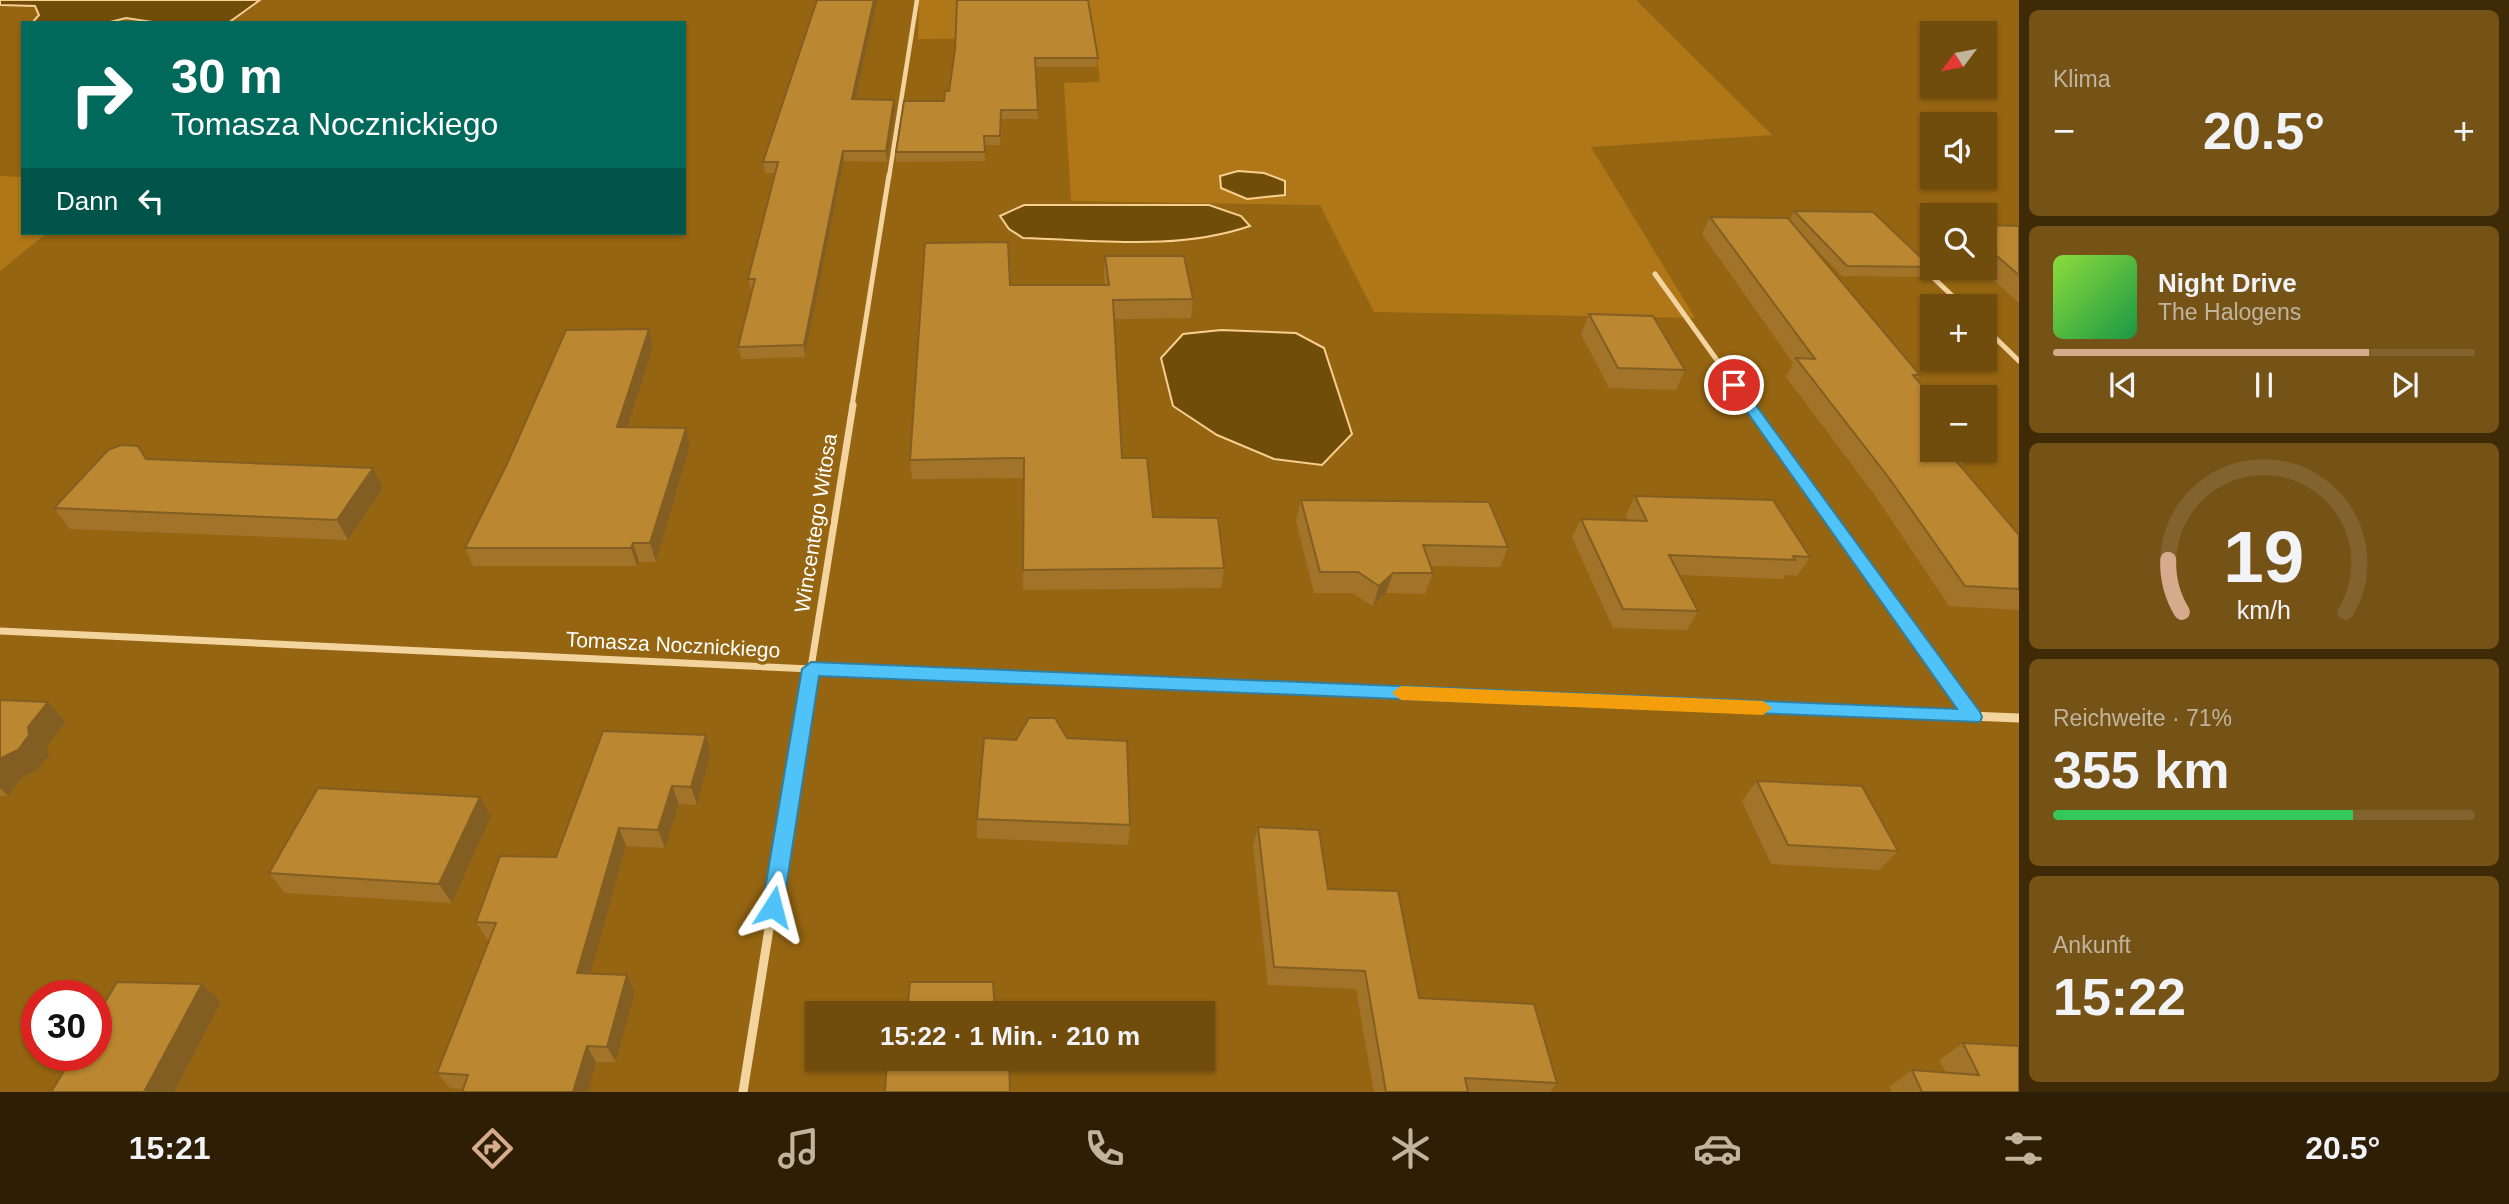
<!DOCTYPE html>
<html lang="de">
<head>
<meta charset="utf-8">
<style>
  :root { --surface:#704c0d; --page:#755316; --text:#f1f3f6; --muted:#c0b49d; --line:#82632e; --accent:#d6ab8b }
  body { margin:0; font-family:Helvetica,sans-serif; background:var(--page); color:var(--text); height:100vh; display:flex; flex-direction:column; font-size:26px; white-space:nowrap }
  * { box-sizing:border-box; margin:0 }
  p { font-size:23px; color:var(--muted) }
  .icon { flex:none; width:38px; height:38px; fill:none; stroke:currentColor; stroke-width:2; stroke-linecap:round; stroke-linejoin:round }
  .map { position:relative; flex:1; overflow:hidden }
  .drawer { display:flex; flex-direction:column; gap:10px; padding:10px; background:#3e2a07; width:490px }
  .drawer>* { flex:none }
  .banner { position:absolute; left:21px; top:21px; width:665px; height:214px; border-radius:0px; box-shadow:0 2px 5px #0004; background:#00695c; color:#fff; overflow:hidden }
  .needle { width:46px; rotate:238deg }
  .buttons { position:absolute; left:1920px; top:21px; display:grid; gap:14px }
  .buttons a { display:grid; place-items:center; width:77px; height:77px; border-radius:0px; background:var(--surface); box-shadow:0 2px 5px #0004; font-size:35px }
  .speed { position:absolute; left:21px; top:980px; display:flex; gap:14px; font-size:35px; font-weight:700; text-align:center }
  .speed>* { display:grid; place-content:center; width:91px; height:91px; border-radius:50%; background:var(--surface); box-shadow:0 2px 5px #0004; line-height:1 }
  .speed .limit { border:10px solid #d22; background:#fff; color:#111 }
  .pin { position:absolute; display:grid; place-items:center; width:60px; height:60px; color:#fff; margin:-30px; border:4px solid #fff; border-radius:50%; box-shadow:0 2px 7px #0007 }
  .me { position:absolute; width:77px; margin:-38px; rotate:9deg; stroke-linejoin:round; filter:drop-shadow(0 0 5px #0008) }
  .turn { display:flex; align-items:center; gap:24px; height:147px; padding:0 35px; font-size:32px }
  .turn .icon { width:91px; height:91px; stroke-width:2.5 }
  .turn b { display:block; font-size:49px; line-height:60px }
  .then { display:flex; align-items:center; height:66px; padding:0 35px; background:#0003; gap:14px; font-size:26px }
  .big { font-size:52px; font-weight:700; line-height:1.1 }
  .drawer .widget { flex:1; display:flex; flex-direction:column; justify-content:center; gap:10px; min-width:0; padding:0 24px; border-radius:10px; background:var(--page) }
  .drawer .dial { align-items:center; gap:0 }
  .dial svg { height:182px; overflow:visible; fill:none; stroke:var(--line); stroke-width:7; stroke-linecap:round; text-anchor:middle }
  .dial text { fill:var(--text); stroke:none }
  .song { display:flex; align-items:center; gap:21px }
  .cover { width:84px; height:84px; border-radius:10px; background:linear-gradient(135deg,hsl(90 70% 55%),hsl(140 70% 35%)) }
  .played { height:7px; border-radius:4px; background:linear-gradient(90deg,var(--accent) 75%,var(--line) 75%) }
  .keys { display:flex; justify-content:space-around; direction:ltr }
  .heat { display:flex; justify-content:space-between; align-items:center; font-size:38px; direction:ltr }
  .charge { height:10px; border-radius:5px; background:linear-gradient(90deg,#34c759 71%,var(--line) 0) }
  .trip { position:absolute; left:805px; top:1001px; width:410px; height:70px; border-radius:0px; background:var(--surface); box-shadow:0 2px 5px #0004; font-weight:700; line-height:70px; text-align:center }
  .dock { display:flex; height:112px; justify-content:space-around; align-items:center; background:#2d1e05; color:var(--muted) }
  .dock .icon { width:49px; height:49px }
  .dock .active { color:var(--accent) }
  .dock b { font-size:32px; color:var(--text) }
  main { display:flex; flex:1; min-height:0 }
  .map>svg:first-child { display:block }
  .green { fill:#b07718 }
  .water { fill:#714d0a; stroke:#f7cf91; stroke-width:2 }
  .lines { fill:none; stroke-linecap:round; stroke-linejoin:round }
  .street-far3 { stroke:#f3d49f; stroke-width:4.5 }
  .street-far2 { stroke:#f3d49f; stroke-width:5 }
  .street-far1 { stroke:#f3d49f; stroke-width:7 }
  .street { stroke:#f3d49f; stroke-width:9 }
  .wall { fill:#a17429 }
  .shaded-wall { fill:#835e22 }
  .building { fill:#bb8730; stroke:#835e22; stroke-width:2 }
  .route { fill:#4fc3f7; stroke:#337fa1; stroke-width:2 }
  .slow { fill:#f59e0b }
  .labels { text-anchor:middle; stroke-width:7; stroke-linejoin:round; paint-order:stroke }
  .street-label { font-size:21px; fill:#fff; stroke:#956511 }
</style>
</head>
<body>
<main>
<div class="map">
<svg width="2019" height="1092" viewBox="0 0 2019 1092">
  <rect width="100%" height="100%" fill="#956511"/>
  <g class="green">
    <polygon points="919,0 1636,0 1772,135 1591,147 1695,318 1374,312 1320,205 1071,201 1064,83 1100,82 1095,38 918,39"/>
    <polygon points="0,176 23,177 23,233 47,233 0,271"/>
  </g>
  <g class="water">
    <polygon points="0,0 260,0 228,23 159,23 126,18 106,23 32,23 39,15 35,6 0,5"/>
    <polygon points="1238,171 1264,173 1285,181 1285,195 1247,199 1221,188 1220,176"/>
    <path d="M1024,205h185l32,11 9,10c-73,25 -151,14 -227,12l-14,-9 -9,-13z"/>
    <polygon points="1221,330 1296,333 1324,348 1352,434 1322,465 1274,459 1217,435 1173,406 1161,358 1183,334"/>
  </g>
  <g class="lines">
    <polyline class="street-far3" points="889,177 917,0"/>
    <g class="street-far2">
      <polyline points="1923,268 1963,306"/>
      <polyline points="1655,274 1750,406"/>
      <polyline points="1984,327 2019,361"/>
      <polyline points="852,406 889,175"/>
    </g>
    <g class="street-far1">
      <polyline points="1749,405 1964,705"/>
      <polyline points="0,631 811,669 1692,705"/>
      <polyline points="805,705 853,405"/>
    </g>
    <g class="street">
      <polyline points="1649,703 2019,718"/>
      <polyline points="1963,703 1973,717"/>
      <polyline points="743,1092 805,703"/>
    </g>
  </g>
  <g class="wall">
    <polygon points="955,50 1098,58 1097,67 1035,67 1038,119 1001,119 1000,145 984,145 985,161 896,162 896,152 944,101 949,91"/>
    <polygon points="855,99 895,110 887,162 844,161 805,357 741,359 738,347 752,290 751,290 748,279 775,173 765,173 763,162"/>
    <polygon points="1794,211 1931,267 1925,277 1842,276 1798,230 1920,375 1917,380 1932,450 1974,450 1961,466 2019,535 2019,610 1949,606 1876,497 1786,377 1793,363 1702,234 1710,217 1790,220"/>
    <polygon points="1984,225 2019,226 2019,303 1980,268 1984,268"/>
    <polygon points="1105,256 1193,299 1191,318 1114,319 1122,458 1153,517 1224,568 1221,588 1023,590 1024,478 912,479 910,460 1010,285 1105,285 1104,275"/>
    <polygon points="1589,314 1685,370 1676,390 1609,388 1581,334"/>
    <polygon points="649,329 653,347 628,428 690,446 656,562 639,562 637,566 473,566 465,548"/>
    <polygon points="147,459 383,488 348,540 70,529 54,508"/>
    <polygon points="1635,496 1810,557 1797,576 1785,575 1783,579 1680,575 1698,611 1687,630 1613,628 1572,537 1581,519 1628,520 1626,515"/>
    <polygon points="1301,500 1508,547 1500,567 1430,566 1433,573 1425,594 1386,593 1373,606 1352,593 1314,593 1296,521"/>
    <polygon points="0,700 48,702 66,722 47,747 49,756 37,770 23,777 8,796 0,796"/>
    <polygon points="1067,738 1130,825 1128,845 977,838 977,819 1016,740"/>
    <polygon points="711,753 697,805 679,804 665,848 626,846 590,973 627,975 635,992 616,1062 596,1062 463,1089 450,1088 437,1073 490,940 487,939 476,922 556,857"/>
    <polygon points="1757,781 1898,851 1879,870 1771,864 1742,801"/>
    <polygon points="491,817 452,903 285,893 269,873"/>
    <polygon points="1258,827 1328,889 1419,998 1557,1083 1550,1092 1374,1092 1356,989 1268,985 1253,846"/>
    <polygon points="1963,1043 2019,1092 1892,1092 1889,1087 1912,1070 1946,1073 1939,1060"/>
  </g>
  <g class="shaded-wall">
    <polygon points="874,0 877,0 853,110 852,99"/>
    <polygon points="894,100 895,110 887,162 886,151"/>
    <polygon points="843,151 844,161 805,357 804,345"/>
    <polygon points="649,329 653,347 622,446 617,427"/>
    <polygon points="686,428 690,446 656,562 650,543"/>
    <polygon points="373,468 383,488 348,540 337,520"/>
    <polygon points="633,543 639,562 637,566 631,548"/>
    <polygon points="1393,573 1386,593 1373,606 1379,586"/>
    <polygon points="48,702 66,722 47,747 49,756 37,770 23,777 8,796 0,788 0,760"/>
    <polygon points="706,735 711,753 697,805 691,787"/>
    <polygon points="672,786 679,804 665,848 658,830"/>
    <polygon points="480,797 491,817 452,903 439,884"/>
    <polygon points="619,828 626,846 586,990 577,973"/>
    <polygon points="627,975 635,992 616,1062 607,1047"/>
    <polygon points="202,984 221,1002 174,1092 144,1092"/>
    <polygon points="587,1046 596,1062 588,1092 573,1092"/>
  </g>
  <g class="building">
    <polygon points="817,0 874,0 852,99 894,100 886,151 843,151 804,345 738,347 755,279 748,279 778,162 763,162"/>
    <polygon points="957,0 1088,0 1098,58 1035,58 1038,110 1001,110 1000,136 984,136 985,152 896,152 904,101 944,101 945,91 949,91 955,50"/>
    <polygon points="1794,211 1873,212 1931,267 1847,266"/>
    <polygon points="1710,217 1788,218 1920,375 1913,375 1932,398 1932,450 1947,450 2019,535 2019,589 1965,586 1889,478 1796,358 1815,359"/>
    <polygon points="1984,225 2019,226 2019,275 1984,245"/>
    <polygon points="1008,242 1010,285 1109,285 1105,256 1184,256 1193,299 1113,300 1122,458 1147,458 1153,517 1218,518 1224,568 1023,570 1024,458 910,460 925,243"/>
    <polygon points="1589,314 1653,316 1685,370 1618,368"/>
    <polygon points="649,329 617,427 686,428 650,543 633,543 631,548 465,548 507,464 566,330"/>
    <polygon points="121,445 138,446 146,459 373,468 337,520 54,508 108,450"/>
    <polygon points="1635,496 1773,500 1810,557 1793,556 1795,560 1669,555 1698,611 1623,609 1581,519 1647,521"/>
    <polygon points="1301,500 1489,502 1508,547 1423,545 1433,573 1393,573 1379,586 1358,572 1320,572"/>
    <polygon points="0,700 48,702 28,727 29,735 18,750 3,757 0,760"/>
    <polygon points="1029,718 1055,718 1067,738 1127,741 1130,825 977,819 984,738 1016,740"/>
    <polygon points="603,731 706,735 691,787 672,786 658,830 619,828 577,973 627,975 607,1047 587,1046 573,1092 462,1092 468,1075 437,1073 496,923 476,922 500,856 556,857"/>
    <polygon points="1757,781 1862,786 1898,851 1788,845"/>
    <polygon points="318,788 480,797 439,884 269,873"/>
    <polygon points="1258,827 1319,830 1328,889 1398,891 1419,998 1534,1004 1557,1083 1465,1078 1468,1092 1386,1092 1365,971 1274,967"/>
    <polygon points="117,982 202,984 144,1092 51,1092 74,1055 96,1055 96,1017"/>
    <polygon points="910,982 993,982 995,1013 907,1013"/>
    <polygon points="1963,1043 2019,1046 2019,1092 1922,1092 1912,1070 1979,1075"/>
    <polygon points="887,1059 1009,1059 1010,1092 885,1092"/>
  </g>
  <polygon class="route" points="1730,382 1739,382 1980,712 1982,717 1980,722 819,676 783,907 780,914 773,916 765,914 762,907 802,669 811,662 1957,709 1730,388"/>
  <polygon class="slow" points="1401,686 1763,701 1772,708 1763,715 1401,700 1392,693"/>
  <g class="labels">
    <g class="street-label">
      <text transform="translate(816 523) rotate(-81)" y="7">Wincentego Witosa</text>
      <text transform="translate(673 645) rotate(3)" y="7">Tomasza Nocznickiego</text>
    </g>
  </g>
</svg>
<div class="buttons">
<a><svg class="needle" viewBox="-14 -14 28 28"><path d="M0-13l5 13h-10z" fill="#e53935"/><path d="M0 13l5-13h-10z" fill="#c0b49d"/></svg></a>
<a><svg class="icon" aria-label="sound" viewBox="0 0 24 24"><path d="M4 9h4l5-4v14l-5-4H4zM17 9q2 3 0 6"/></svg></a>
<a><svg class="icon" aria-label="search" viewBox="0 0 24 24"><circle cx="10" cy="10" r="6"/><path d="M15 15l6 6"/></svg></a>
<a>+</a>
<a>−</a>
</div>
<div class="speed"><div class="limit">30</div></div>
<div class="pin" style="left:1734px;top:385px;background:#d93025"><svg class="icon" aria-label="arrive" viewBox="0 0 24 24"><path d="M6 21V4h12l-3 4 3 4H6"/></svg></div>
<svg class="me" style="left:773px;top:907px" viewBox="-20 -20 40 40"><path d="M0-17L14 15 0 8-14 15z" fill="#4fc3f7" stroke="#fff" stroke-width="4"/></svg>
<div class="trip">15:22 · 1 Min. · 210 m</div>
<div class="banner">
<div class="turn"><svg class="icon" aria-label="right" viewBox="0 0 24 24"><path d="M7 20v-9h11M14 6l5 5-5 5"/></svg><div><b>30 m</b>Tomasza Nocznickiego</div></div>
<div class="then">Dann<svg class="icon" aria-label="left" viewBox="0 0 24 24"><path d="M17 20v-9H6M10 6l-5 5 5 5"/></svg></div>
</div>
</div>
<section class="drawer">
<div class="widget"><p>Klima</p>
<div class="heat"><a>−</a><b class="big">20.5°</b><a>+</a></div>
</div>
<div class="widget">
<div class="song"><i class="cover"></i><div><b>Night Drive</b><p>The Halogens</p></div></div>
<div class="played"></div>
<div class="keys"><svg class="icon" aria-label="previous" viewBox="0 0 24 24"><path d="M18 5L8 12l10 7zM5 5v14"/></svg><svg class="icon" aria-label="pause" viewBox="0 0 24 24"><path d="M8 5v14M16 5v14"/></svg><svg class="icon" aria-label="next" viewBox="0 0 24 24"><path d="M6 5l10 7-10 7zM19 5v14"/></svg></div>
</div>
<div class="widget dial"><svg viewBox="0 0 100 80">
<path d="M14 69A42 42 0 1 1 86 69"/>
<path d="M14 69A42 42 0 0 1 8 46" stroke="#d6ab8b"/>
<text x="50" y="56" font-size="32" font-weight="700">19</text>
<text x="50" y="72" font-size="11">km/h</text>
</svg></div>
<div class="widget"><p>Reichweite · 71%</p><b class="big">355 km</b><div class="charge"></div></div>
<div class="widget"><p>Ankunft</p><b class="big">15:22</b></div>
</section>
</main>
<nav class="dock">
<b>15:21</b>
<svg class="icon active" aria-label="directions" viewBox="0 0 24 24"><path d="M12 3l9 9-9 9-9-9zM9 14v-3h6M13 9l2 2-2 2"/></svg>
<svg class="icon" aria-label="music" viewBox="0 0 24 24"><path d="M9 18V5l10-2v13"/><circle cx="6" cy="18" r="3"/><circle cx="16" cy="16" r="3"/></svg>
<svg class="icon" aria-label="phone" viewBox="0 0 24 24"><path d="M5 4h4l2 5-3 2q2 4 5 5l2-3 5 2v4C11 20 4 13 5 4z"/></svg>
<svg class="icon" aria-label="climate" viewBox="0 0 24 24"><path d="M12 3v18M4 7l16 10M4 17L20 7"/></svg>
<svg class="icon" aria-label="car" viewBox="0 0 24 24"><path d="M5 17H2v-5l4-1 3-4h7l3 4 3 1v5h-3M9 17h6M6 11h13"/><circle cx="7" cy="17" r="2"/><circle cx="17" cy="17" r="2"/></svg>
<svg class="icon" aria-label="filters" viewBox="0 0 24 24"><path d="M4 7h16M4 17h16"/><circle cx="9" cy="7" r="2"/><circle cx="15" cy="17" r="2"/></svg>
<b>20.5°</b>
</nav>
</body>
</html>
